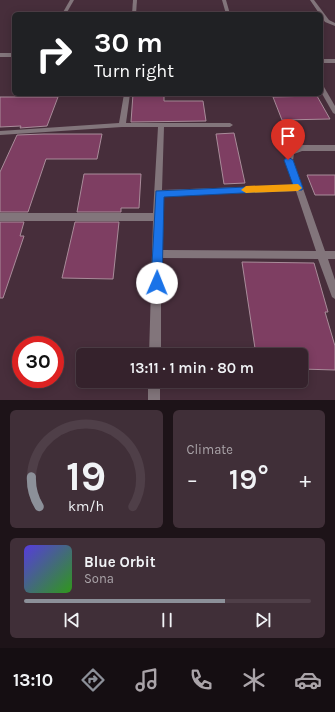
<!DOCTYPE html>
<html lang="en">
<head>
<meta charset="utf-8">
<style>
  :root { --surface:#35222c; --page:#402f38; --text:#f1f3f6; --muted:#aaa4a9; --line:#4f3f48; --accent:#8c9099 }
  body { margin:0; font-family:Karla,sans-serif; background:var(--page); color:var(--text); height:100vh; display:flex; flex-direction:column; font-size:15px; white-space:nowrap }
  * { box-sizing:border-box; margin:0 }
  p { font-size:13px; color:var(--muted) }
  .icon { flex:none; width:22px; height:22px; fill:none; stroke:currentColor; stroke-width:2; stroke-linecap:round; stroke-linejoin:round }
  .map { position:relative; height:400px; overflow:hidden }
  .details { display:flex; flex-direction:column; gap:10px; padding:10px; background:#1d1318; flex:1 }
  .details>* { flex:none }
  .top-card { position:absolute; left:12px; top:12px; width:311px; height:84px; border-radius:6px; box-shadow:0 2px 10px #0003,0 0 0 1px var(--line); background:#202124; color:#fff; overflow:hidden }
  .speed { position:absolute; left:12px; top:336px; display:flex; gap:8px; font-size:20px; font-weight:700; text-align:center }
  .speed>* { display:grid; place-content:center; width:52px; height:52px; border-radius:50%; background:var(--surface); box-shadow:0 2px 10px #0003,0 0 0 1px var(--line); line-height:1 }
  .speed .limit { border:6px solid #d22; background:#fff; color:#111 }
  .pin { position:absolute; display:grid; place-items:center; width:34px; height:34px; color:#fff; margin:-41px -17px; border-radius:50% 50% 50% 0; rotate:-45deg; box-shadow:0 0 4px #0007 }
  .pin .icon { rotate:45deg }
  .me { position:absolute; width:44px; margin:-22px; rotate:1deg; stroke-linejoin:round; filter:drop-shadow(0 0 3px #0008) }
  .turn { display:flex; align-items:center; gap:14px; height:84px; padding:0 16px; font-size:18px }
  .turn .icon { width:52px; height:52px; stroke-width:2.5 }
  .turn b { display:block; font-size:28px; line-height:34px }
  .big { font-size:30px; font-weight:600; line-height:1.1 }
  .details .card { flex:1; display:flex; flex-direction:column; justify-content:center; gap:6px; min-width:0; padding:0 14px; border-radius:6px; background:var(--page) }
  .details .dial { align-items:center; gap:0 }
  .dial svg { height:104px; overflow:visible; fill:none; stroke:var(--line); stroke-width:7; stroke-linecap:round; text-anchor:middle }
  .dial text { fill:var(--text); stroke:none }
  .song { display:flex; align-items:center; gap:12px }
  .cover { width:48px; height:48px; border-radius:6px; background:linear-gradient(135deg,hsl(250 70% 55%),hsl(110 70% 35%)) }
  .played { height:4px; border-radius:2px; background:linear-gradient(90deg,var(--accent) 70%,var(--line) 70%) }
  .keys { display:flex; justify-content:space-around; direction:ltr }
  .heat { display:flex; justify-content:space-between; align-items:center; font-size:22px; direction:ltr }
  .details .tiles { flex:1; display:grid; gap:10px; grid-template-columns:1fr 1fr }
  .card:last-child { grid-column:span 2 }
  .trip { position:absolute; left:76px; top:348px; width:232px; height:40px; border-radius:6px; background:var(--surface); box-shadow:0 2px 10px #0003,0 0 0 1px var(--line); font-weight:600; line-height:40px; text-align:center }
  .tab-bar { display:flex; height:64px; justify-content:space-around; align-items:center; background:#150e12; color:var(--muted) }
  .tab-bar .icon { width:28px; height:28px }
  .tab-bar .current { color:var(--accent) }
  .tab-bar b { font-size:18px; color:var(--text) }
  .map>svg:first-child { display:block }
  .building { fill:#7e3e62; stroke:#a98c9a }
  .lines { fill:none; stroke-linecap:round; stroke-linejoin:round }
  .street { fill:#82757b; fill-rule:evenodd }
  .route { fill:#1a73e8; stroke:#114b97 }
  .slow { fill:#f59e0b }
</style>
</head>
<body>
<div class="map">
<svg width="335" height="400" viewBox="0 0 335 400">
  <rect width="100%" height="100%" fill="#472e3b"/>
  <g class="building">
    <polygon points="133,94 164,94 164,101 203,101 206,121 131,122"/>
    <polygon points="317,96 330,119 282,120 273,97"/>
    <polygon points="0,97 58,97 47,126 20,128 21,126 0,127"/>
    <polygon points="234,133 245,183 224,184 216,134"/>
    <polygon points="44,134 102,134 97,159 46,159 28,212 0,212 0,172 17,135"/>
    <polygon points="84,174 141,174 139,208 121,208 121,212 77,212"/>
    <polygon points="307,175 335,175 335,195 315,195"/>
    <polygon points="0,222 24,222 20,236 24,236 3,298 0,298"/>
    <polygon points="75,222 119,222 113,279 62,278"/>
    <polygon points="242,262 314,263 328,312 325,312 335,346 335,370 301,369 301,355 256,355"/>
  </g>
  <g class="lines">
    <g class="street">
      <polygon points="70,0 74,0 66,14 62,14"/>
      <polygon points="133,0 137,0 136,14 132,14"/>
      <polygon points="222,0 226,0 230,14 226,14"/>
      <polygon points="310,0 314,0 329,20 335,23 335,26 325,22"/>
      <rect x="0" y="53" width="14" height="4"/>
      <rect x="321" y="59" width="14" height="4"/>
      <polygon points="321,85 324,87 335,106 335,114 333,113 321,92"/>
      <path d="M124,94h6l-4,29h104l3,2 -3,2h-66l-2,63 132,-5 -9,-25 4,-10 13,-5h33v6h-33l-8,3 -1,6 32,91h10v8h-7l7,21v19l-3,-2 -14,-38 -157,-1v97h-12l4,-134h-153v-8h153l5,-86h-36l-122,8v-4l119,-8zM296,191l20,60 -155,-1 1,-54z"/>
      <rect x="148" y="381" width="12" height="19"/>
    </g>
  </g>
  <polygon class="route" points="288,157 293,160 303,188 302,190 164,197 162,283 161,286 157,288 153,286 151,283 156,191 293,185 284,160"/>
  <polygon class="slow" points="298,184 302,188 298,191 246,193 241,190 246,186"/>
</svg>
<div class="speed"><div class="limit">30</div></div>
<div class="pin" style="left:288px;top:160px;background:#d93025"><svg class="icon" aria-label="arrive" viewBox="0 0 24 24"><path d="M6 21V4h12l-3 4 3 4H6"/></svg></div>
<svg class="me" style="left:157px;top:283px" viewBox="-20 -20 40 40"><circle r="19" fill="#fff"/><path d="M0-13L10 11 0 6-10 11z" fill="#1a73e8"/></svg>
<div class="trip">13:11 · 1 min · 80 m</div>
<div class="top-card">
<div class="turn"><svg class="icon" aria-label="right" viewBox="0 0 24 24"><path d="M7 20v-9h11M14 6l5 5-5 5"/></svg><div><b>30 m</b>Turn right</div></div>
</div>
</div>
<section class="details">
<div class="tiles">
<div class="card dial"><svg viewBox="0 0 100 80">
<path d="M14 69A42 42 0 1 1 86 69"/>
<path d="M14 69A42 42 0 0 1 8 46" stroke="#8c9099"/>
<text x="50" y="56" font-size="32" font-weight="700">19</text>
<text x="50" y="72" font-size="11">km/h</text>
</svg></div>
<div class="card"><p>Climate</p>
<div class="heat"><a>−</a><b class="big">19°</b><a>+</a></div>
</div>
<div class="card">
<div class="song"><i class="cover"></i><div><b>Blue Orbit</b><p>Sona</p></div></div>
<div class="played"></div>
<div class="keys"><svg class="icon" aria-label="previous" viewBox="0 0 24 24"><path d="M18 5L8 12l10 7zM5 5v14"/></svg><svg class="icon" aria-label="pause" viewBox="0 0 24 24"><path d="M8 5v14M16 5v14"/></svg><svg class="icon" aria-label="next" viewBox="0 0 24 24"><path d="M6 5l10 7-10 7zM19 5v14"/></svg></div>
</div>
</div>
</section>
<nav class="tab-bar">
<b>13:10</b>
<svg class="icon current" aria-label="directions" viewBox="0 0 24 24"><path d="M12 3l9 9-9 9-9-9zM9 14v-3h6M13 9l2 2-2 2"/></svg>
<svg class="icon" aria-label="music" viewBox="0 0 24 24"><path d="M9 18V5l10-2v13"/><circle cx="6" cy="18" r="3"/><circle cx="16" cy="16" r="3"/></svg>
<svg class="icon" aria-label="phone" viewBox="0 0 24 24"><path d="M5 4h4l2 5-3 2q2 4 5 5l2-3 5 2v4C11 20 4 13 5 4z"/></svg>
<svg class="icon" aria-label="climate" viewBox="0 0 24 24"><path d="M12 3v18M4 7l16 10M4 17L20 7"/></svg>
<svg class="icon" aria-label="car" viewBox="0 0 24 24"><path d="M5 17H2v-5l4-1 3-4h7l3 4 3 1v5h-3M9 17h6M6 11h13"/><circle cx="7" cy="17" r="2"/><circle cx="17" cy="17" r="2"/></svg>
</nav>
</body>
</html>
